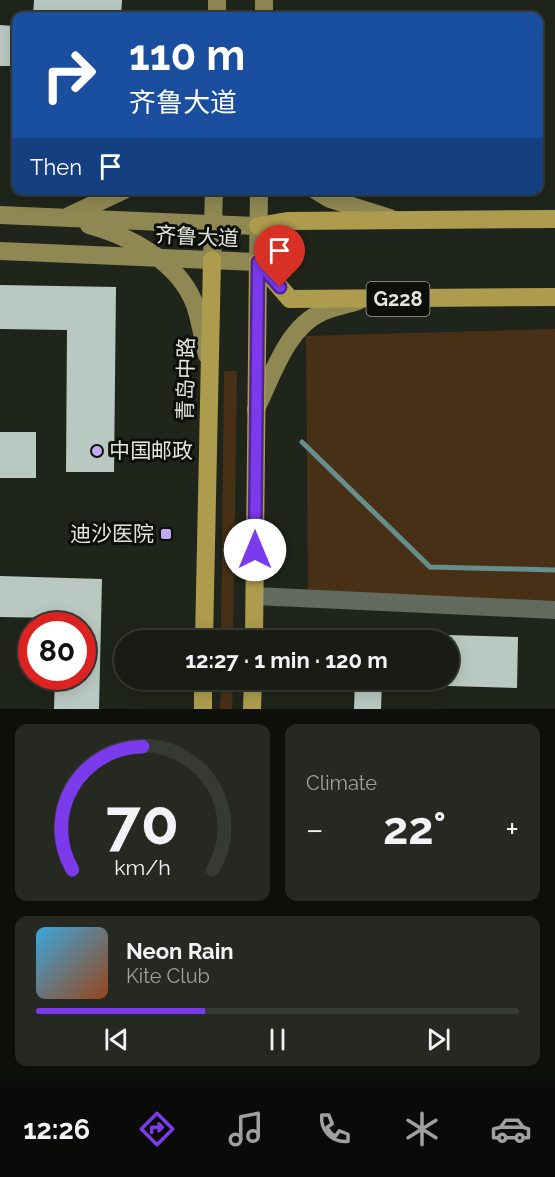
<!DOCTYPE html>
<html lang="en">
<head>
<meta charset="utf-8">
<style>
  :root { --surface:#181c14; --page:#252922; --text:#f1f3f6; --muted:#9fa1a0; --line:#363a34; --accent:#7c3aed }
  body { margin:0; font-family:Raleway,"Noto Sans SC",sans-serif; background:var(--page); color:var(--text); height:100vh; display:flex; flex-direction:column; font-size:22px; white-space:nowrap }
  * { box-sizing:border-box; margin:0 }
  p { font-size:20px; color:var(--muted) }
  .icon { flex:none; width:33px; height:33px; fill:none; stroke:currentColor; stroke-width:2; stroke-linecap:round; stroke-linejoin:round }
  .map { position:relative; height:709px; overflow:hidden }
  .side { display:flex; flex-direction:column; gap:15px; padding:15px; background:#0d0f0b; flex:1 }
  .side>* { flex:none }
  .banner { position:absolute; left:12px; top:12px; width:531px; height:183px; border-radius:12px; box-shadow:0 3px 15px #0003,0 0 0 2px var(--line); background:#1a4fa0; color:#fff; overflow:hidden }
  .speed { position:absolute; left:18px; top:612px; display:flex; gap:12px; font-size:30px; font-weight:700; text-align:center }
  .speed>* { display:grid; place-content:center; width:78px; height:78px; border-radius:50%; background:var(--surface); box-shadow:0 3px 15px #0003,0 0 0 2px var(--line); line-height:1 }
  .speed .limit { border:9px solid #d22; background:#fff; color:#111 }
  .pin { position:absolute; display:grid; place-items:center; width:51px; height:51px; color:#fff; margin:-62px -26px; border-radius:50% 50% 50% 0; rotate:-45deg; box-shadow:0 0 6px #0007 }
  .pin .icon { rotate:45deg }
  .me { position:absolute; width:66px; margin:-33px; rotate:0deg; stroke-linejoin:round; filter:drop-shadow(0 0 4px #0008) }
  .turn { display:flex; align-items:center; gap:21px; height:126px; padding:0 18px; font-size:27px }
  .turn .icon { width:78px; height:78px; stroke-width:2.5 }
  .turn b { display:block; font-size:42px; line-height:51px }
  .then { display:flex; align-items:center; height:57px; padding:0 18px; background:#0003; gap:12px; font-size:22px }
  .big { font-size:45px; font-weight:700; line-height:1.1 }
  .side .widget { flex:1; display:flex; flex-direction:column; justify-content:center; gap:9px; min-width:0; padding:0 21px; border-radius:12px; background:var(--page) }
  .side .dial { align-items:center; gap:0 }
  .dial svg { height:156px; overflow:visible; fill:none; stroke:var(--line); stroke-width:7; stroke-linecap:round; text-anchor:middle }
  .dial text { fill:var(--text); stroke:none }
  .song { display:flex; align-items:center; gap:18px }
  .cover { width:72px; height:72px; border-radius:9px; background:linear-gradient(135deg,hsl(200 70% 55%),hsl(20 70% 35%)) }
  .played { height:6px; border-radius:3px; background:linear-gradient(90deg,var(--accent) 35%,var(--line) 35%) }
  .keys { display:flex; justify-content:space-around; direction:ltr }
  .heat { display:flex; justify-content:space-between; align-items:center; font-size:33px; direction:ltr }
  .side .tiles { flex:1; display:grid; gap:15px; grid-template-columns:1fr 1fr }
  .widget:last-child { grid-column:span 2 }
  .trip { position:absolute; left:114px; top:630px; width:345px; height:60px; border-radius:30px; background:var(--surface); box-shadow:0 3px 15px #0003,0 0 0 2px var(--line); font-weight:700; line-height:60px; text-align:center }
  .dock { display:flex; height:96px; justify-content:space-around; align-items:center; background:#0a0b08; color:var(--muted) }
  .dock .icon { width:42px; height:42px }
  .dock .selected { color:var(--accent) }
  .dock b { font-size:27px; color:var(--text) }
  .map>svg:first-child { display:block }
  .green { fill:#483017 }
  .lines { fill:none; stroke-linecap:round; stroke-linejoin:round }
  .stream { stroke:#668e8d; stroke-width:5 }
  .building { fill:#b9c9c1 }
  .street { stroke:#62695d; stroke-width:18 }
  .primary { stroke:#8f8853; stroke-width:18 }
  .highway { stroke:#ad9c4d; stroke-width:18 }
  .route-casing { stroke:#51269a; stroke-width:15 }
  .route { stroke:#7c3aed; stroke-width:10 }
  .poi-dot { fill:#c0a8f3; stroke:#0b0e09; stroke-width:2 }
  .labels { text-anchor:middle; stroke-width:6; stroke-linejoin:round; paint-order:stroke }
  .shield { fill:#0b0e09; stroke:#a2a59f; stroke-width:1.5 }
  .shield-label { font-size:20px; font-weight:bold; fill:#e2e6df }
  .street-label { font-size:21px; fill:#e2e6df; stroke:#0b0e09 }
  .poi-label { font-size:21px; fill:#e2e6df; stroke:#0b0e09; text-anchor:start }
</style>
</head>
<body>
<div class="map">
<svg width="555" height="709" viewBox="0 0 555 709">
  <rect width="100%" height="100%" fill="#20251b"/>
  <g class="green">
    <polygon points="555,329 555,616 308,599 306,336"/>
    <polygon points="224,371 237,371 233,640 221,639"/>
    <polygon points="221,680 233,680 232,709 220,709"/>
  </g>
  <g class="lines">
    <polyline class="stream" points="302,442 430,567 555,570"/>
  </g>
  <g class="building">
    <polygon points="34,0 122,0 121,16 33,16"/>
    <polygon points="0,25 14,26 12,66 0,66"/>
    <polygon points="0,285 116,287 114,472 66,472 67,330 0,329"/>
    <rect x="0" y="432" width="36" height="46"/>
    <polygon points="0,576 102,579 99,709 54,709 55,676 82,676 82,626 56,626 56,618 0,617"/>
    <polygon points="448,635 518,637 517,688 448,686"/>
    <polygon points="355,680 382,680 381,709 354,709"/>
  </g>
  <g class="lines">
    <polyline class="street" points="255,596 555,610"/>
    <g class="primary">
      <polyline points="217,16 217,0"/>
      <polyline points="264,16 264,0"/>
      <polyline points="315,190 330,199 390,218"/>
      <polyline points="0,215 258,226"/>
      <polyline points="69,216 124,190"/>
      <path d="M89,225c41,11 90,37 106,80 5,15 8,34 12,50"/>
      <polyline points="0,251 258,262 259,190"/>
      <polyline points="212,260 214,190"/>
      <path d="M256,409c16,-32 30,-81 66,-97 11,-5 24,-7 36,-11"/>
    </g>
    <g class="highway">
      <polyline points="258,226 287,221 555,219"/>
      <polyline points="258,262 290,299 555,297"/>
      <polyline points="204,640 212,260"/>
      <polyline points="254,640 258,262"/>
      <polyline points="203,709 203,680"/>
      <polyline points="252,709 253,680"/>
    </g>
  </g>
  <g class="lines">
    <defs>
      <polyline id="route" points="255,550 258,262 280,287"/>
    </defs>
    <use href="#route" class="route-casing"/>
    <use href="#route" class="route"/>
  </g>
  <g class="poi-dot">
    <circle cx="97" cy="451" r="6"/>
    <rect x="160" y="528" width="12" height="12" rx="3"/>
  </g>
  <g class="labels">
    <rect class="shield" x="366.5" y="282" width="63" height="34" rx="4.5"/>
    <g class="shield-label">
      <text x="398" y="306">G228</text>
    </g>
    <g class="street-label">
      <text transform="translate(197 237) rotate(3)" y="7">齐鲁大道</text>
      <text transform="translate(186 379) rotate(-89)" y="7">青岛中路</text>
    </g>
    <g class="poi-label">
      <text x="109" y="458">中国邮政</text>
      <text x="154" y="541" text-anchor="end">迪沙医院</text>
    </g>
  </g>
</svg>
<div class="speed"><div class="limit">80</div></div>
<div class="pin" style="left:280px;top:287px;background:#d93025"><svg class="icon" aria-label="arrive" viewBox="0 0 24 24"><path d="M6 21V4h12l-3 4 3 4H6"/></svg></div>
<svg class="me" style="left:255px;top:550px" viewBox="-20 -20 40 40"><circle r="19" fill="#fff"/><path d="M0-13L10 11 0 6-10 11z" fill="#7c3aed"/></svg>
<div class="trip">12:27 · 1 min · 120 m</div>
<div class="banner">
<div class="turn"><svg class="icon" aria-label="right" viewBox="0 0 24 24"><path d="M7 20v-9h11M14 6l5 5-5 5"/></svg><div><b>110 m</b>齐鲁大道</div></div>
<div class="then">Then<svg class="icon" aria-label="arrive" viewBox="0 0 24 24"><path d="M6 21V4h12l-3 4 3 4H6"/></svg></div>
</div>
</div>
<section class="side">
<div class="tiles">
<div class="widget dial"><svg viewBox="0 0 100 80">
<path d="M14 69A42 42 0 1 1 86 69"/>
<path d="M14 69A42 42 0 0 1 50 6" stroke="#7c3aed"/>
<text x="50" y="56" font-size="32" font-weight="700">70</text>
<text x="50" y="72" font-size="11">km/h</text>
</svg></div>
<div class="widget"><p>Climate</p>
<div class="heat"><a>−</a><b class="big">22°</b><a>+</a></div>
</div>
<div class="widget">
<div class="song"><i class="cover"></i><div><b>Neon Rain</b><p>Kite Club</p></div></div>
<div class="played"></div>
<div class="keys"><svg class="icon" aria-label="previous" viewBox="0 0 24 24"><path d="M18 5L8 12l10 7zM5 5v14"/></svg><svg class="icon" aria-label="pause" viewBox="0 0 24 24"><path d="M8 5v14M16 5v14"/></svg><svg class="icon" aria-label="next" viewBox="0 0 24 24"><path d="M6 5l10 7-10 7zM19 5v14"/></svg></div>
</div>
</div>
</section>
<nav class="dock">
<b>12:26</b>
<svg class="icon selected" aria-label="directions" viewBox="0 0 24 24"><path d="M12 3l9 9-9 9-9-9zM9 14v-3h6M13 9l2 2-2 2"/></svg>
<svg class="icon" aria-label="music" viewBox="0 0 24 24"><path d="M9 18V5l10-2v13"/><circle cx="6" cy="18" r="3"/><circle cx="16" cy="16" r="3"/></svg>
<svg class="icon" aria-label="phone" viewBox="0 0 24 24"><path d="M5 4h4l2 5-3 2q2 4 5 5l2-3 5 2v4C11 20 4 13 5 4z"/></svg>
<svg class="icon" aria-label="climate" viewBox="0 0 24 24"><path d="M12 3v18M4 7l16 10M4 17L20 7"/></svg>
<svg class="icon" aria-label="car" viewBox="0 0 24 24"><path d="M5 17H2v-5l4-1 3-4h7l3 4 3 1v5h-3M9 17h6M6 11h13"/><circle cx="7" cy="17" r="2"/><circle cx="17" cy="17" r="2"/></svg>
</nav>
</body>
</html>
